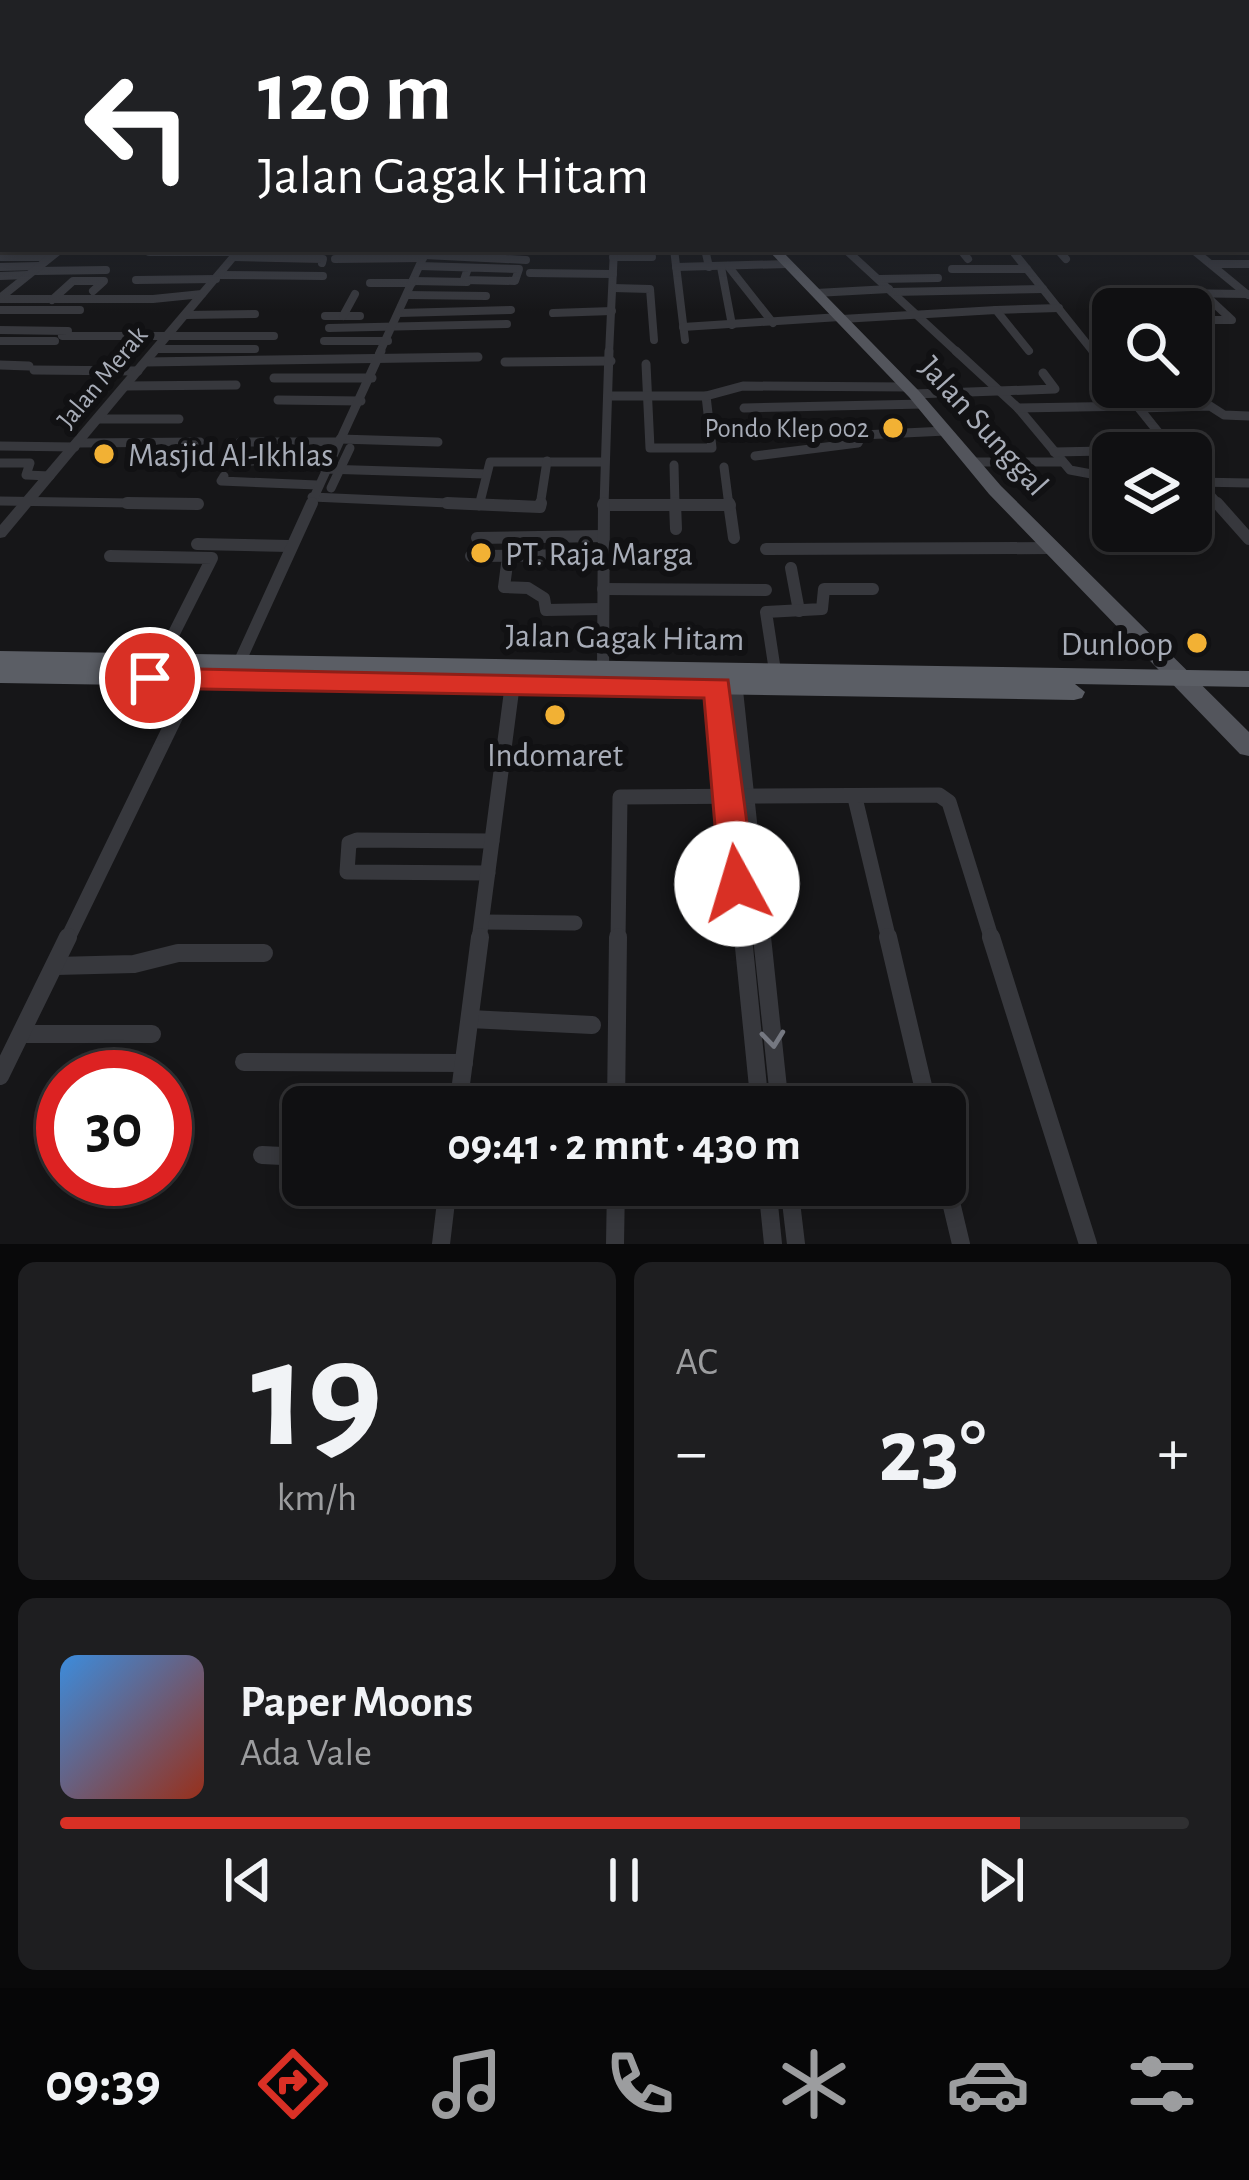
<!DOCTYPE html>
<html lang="id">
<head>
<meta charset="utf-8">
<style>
  :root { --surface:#101012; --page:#1e1e20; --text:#f1f3f6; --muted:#9c9d9f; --line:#303032; --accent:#d93025 }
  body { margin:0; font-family:"Alegreya Sans",sans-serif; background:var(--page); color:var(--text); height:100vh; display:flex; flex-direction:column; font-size:45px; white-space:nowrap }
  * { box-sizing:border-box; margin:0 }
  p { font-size:39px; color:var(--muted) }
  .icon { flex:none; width:66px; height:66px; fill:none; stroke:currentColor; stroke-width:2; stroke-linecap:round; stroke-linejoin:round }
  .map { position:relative; height:1244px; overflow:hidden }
  .sheet { display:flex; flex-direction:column; gap:18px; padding:18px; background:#09090a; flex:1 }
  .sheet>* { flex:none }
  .top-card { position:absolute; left:0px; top:0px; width:1251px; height:252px; box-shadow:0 6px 18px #0003,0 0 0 3px var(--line); background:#202124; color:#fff; overflow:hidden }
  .tools { position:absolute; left:1092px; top:288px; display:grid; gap:24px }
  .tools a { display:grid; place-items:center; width:120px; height:120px; border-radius:18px; background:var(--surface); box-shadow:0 6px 18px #0003,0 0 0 3px var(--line); font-size:60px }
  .speed { position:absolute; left:36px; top:1050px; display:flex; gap:24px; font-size:60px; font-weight:700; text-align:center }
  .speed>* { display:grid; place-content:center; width:156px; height:156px; border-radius:50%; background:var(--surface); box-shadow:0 6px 18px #0003,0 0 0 3px var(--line); line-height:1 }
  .speed .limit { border:18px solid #d22; background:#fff; color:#111 }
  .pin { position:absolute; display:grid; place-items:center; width:102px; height:102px; color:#fff; margin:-51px; border:6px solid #fff; border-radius:50%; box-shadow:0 3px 12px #0007 }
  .me { position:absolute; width:132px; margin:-66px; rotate:354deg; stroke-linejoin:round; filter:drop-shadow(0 0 9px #0008) }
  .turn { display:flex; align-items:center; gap:42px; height:252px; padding:0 60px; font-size:54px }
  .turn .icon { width:156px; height:156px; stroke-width:2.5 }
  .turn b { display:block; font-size:84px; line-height:102px }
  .big { font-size:90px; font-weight:700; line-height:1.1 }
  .sheet .card { flex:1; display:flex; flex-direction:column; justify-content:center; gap:18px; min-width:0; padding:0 42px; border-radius:18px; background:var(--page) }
  .sheet .dial { align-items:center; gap:0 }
  .dial b { font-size:156px; line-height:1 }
  .song { display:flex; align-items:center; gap:36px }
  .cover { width:144px; height:144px; border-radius:18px; background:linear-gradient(135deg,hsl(210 70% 55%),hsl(10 70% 35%)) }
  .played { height:12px; border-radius:6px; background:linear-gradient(90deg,var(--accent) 85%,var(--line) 85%) }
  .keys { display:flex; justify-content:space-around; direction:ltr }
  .heat { display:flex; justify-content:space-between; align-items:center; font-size:66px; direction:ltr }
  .sheet .tiles { flex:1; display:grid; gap:18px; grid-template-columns:1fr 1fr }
  .card:last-child { grid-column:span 2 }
  .trip { position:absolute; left:282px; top:1086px; width:684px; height:120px; border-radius:18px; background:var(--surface); box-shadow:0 6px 18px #0003,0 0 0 3px var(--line); font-weight:700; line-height:120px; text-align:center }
  .tabs { display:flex; height:192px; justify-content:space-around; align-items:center; background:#060607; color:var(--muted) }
  .tabs .icon { width:84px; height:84px }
  .tabs .selected { color:var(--accent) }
  .tabs b { font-size:54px; color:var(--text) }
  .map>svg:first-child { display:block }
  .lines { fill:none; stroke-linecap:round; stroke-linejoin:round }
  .minor-far4 { stroke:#37383d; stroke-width:8 }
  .minor-far3 { stroke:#37383d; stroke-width:9 }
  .minor-far2 { stroke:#37383d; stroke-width:12 }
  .minor-far1 { stroke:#37383d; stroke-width:15 }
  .minor { stroke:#37383d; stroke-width:18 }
  .tertiary { fill:#37383d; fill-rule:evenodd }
  .primary { fill:#53555c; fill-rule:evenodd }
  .trunk { fill:#5b5e65; fill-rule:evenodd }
  .oneway { stroke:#757881 }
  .route { fill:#d93025; stroke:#8d1f18; stroke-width:3 }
  .poi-dot { fill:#f2b134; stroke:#111113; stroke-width:4.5 }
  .labels { text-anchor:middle; stroke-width:12; stroke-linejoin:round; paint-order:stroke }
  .far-street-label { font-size:27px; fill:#a8adb8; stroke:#111113 }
  .far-poi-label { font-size:27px; fill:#a8adb8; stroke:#111113; text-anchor:end }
  .street-label { font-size:33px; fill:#a8adb8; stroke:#111113 }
  .poi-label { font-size:33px; fill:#a8adb8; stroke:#111113; text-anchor:start }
</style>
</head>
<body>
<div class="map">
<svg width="1249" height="1244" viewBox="0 0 1249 1244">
  <rect width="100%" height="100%" fill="#161618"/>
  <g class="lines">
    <g class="minor-far4">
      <polyline points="532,249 607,249"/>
      <polyline points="674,249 685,340"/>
      <polyline points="705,249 709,267"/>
      <polyline points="845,249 959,354"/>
      <polyline points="960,249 968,259"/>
      <polyline points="1011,249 1095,354"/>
      <polyline points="1057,249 1066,259"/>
      <polyline points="1128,249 1155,249"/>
      <polyline points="1192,249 1248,295"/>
      <polyline points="149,252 238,252"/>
      <polyline points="424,255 526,260"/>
      <polyline points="0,257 50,257"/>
      <polyline points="234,257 323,259 322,263"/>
      <polyline points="613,257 652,257"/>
      <polyline points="335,259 423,258"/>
      <polyline points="1212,264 1249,264"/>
      <polyline points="420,266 519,269 515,281 464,280 468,268"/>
      <polyline points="728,266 773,323"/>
      <polyline points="0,267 38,266"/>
      <polyline points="676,267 787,264"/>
      <polyline points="721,267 732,325"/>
      <polyline points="952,269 1027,269"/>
      <polyline points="36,271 106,270"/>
      <polyline points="530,273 613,274"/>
      <polyline points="219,275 323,276"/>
      <polyline points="0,276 27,275"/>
      <polyline points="879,279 938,278"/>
      <polyline points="136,280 216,279"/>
      <polyline points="413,281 467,282"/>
      <polyline points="370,283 412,283"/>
      <polyline points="613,288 650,289 654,340"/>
      <polyline points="892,292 1043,289"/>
      <polyline points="816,293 889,289"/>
      <polyline points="407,295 486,296"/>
      <polyline points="0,298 61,249"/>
      <polyline points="0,299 153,299 202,294"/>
      <polyline points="52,300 73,281 104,281 93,291"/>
      <polyline points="1186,309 1171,293 1247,294"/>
      <polyline points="0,310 80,310"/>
      <polyline points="996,310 1059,308"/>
      <polyline points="399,313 511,310"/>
      <polyline points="553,313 612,311"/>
      <polyline points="1191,314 1199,320 1232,320 1204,294"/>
      <polyline points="185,315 255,314"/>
      <polyline points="325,316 360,316"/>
      <polyline points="343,316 355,294"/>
      <polyline points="842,319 996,310 1029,351"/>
      <polyline points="683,327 840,317"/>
      <polyline points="329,328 507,324"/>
      <polyline points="0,330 68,331 62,336 274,336"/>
      <polyline points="0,341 55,341"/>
      <polyline points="324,341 388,341"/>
      <polyline points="156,349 255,349"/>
      <polyline points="379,354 427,249"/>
      <polyline points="609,354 614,249"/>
    </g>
    <g class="minor-far3">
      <polyline points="956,351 1018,408 1070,470 1113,478"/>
      <polyline points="1093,351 1113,376"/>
      <polyline points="146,362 478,357"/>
      <polyline points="505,362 611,361"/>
      <polyline points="646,364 650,448 712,448 706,396"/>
      <polyline points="0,365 29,366"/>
      <polyline points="34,370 138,371"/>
      <polyline points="274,378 372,378"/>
      <polyline points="1191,383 1202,393"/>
      <polyline points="125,386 236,385"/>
      <polyline points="1122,387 1175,453"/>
      <polyline points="914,394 1055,389 1043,373"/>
      <polyline points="608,396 706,396 743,386 908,387"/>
      <polyline points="278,400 361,401"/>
      <polyline points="744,408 924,404"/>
      <polyline points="1018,408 1137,406"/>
      <polyline points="1139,408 1210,406 1224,415 1249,416"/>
      <polyline points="99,419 179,419"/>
      <polyline points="747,429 854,429 862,435"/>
      <polyline points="340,439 438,442"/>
      <polyline points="240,442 338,442"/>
      <polyline points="79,443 200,442"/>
      <polyline points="0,446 75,447"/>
      <polyline points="1054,452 1105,451"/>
      <polyline points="755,456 858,443 862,435 946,431"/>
      <polyline points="218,461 328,461"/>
      <polyline points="970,462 1063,462"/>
      <polyline points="0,463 30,463 26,475 50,476"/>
      <polyline points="674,465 675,506"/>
      <polyline points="724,467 729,506"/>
      <polyline points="324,469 486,474"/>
      <polyline points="1191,473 1220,506"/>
      <polyline points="224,476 221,481 317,485"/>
      <polyline points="1196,482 1249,483"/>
      <polyline points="331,488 350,448"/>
      <polyline points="312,497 516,506"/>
      <polyline points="0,501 198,504"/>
      <polyline points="603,505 730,505"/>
      <polyline points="310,506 381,351"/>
      <polyline points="479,506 490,462 604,462"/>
      <polyline points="540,506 547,461"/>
      <polyline points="604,506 609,351"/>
    </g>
    <g class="minor-far2">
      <polyline points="127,503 198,504"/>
      <polyline points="447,503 540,507 541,503"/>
      <polyline points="675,503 676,529"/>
      <polyline points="729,503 734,538"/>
      <polyline points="1217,503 1249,539"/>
      <polyline points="603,505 730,505"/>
      <polyline points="477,538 603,536"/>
      <polyline points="197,544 289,546"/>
      <polyline points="766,549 1052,548"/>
      <polyline points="110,556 212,558 160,661"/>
      <polyline points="471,556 603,555"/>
      <polyline points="507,564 504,587 528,588 544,598 546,610 602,609"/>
      <polyline points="791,568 799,611"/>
      <polyline points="603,589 766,590"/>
      <polyline points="239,663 312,503"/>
      <polyline points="603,669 604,503"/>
      <polyline points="775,671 766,612 822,609 824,589 873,589"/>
      <polyline points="717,687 718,698"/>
      <polyline points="735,688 736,698"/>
      <polyline points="185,698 194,679"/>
      <polyline points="510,698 512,683"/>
    </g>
    <g class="minor-far1">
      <polyline points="718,695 743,940"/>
      <polyline points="736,695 762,940"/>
      <polyline points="855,798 889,940"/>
      <polyline points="488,873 347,872 349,843 357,840 492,841"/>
      <polyline points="482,922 575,923"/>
      <polyline points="67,940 186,695"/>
      <polyline points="479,940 511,695"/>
      <polyline points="618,940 620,797 939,795 949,802 992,940"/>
    </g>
    <g class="minor">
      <polyline points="743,937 760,1107"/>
      <polyline points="762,937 780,1107"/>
      <polyline points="888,937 928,1107"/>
      <polyline points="991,937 1088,1244"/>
      <polyline points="56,966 134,964 178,953 264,953"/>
      <polyline points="470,1019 592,1025"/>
      <polyline points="23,1034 152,1034"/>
      <polyline points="244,1062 464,1063"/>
      <polyline points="0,1076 68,937"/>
      <polyline points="458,1107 480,937"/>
      <polyline points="616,1107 618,937"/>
      <polyline points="262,1155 303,1157"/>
      <polyline points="945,1177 961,1244"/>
      <polyline points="767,1185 773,1244"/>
      <polyline points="789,1185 796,1244"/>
      <polyline points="441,1244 448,1185"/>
      <polyline points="615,1244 616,1185"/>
    </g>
    <g class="tertiary">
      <rect x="1248" y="141" width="1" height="5"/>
      <polygon points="235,249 245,249 5,537 0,538 0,525"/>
    </g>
    <polygon class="primary" points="767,249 780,249 919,391 1001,486 1249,732 1249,756 1240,754 989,494 909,397"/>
    <polygon class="trunk" points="0,651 1249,671 1249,687 1075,684 1085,692 1082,698 1074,700 0,683 0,667 559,676 0,667"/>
  </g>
  <defs><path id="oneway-chevron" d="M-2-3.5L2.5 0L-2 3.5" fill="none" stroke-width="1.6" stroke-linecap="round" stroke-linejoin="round" transform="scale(3)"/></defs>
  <use class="oneway" href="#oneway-chevron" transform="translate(773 1039) rotate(84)"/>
  <linearGradient id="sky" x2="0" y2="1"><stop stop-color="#0c0c0d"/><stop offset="0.44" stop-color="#363c48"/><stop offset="1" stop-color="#363c48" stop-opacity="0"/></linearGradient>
  <rect width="1249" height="311" fill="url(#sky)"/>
  <polygon class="route" points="150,668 728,680 755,884 750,895 737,900 725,895 720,884 704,698 150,688 136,678"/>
  <g class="poi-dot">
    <circle cx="893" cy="428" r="12"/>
    <circle cx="104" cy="454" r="12"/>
    <circle cx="481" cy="553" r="12"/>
    <circle cx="1197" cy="643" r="12"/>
    <circle cx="555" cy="715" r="12"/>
  </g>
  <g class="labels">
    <g class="far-street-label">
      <text transform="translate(102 377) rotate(-50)" y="9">Jalan Merak</text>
    </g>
    <g class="far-poi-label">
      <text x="869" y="437">Pondo Klep 002</text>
    </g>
    <g class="street-label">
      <text transform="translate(985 425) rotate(48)" y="12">Jalan Sunggal</text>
      <text transform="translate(625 636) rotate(1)" y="12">Jalan Gagak Hitam</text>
    </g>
    <g class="poi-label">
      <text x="128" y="466">Masjid Al-Ikhlas</text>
      <text x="505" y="565">PT. Raja Marga</text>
      <text x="1173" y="655" text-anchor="end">Dunloop</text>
      <text x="555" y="766" text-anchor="middle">Indomaret</text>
    </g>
  </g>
</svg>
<div class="tools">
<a><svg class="icon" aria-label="search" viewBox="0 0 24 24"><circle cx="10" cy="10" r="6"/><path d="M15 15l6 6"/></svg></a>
<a><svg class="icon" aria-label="layers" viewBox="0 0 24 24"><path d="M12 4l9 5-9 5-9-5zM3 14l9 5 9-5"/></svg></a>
</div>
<div class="speed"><div class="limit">30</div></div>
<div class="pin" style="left:150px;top:678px;background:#d93025"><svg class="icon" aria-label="arrive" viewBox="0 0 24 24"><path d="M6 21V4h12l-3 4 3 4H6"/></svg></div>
<svg class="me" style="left:737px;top:884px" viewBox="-20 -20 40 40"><circle r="19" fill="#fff"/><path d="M0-13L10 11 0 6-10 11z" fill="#d93025"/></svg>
<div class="trip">09:41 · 2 mnt · 430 m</div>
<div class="top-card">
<div class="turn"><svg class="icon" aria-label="left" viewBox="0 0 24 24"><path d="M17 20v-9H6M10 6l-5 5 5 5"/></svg><div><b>120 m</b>Jalan Gagak Hitam</div></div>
</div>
</div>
<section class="sheet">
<div class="tiles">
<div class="card dial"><b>19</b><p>km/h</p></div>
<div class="card"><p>AC</p>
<div class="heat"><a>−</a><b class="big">23°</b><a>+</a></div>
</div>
<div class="card">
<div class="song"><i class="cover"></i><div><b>Paper Moons</b><p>Ada Vale</p></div></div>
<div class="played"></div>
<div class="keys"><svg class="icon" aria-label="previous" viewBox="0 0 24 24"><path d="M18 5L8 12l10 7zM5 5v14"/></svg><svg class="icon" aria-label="pause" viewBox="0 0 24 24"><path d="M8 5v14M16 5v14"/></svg><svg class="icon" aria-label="next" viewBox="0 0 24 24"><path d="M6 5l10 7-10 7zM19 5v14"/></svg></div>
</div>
</div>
</section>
<nav class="tabs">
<b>09:39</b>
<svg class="icon selected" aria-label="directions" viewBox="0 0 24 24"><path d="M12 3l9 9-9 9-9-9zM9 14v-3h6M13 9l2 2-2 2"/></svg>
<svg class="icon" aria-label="music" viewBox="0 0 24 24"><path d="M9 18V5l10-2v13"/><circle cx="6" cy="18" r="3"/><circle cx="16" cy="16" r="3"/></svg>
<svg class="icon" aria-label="phone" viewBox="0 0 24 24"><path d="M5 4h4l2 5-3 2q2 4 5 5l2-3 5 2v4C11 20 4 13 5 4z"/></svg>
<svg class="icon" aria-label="climate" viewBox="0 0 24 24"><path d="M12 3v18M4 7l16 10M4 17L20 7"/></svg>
<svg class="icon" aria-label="car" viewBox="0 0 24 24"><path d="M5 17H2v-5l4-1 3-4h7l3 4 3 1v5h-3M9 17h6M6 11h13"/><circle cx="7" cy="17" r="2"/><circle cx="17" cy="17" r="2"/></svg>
<svg class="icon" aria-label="filters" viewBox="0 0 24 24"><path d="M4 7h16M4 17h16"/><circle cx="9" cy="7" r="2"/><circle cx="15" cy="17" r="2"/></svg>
</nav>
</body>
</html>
